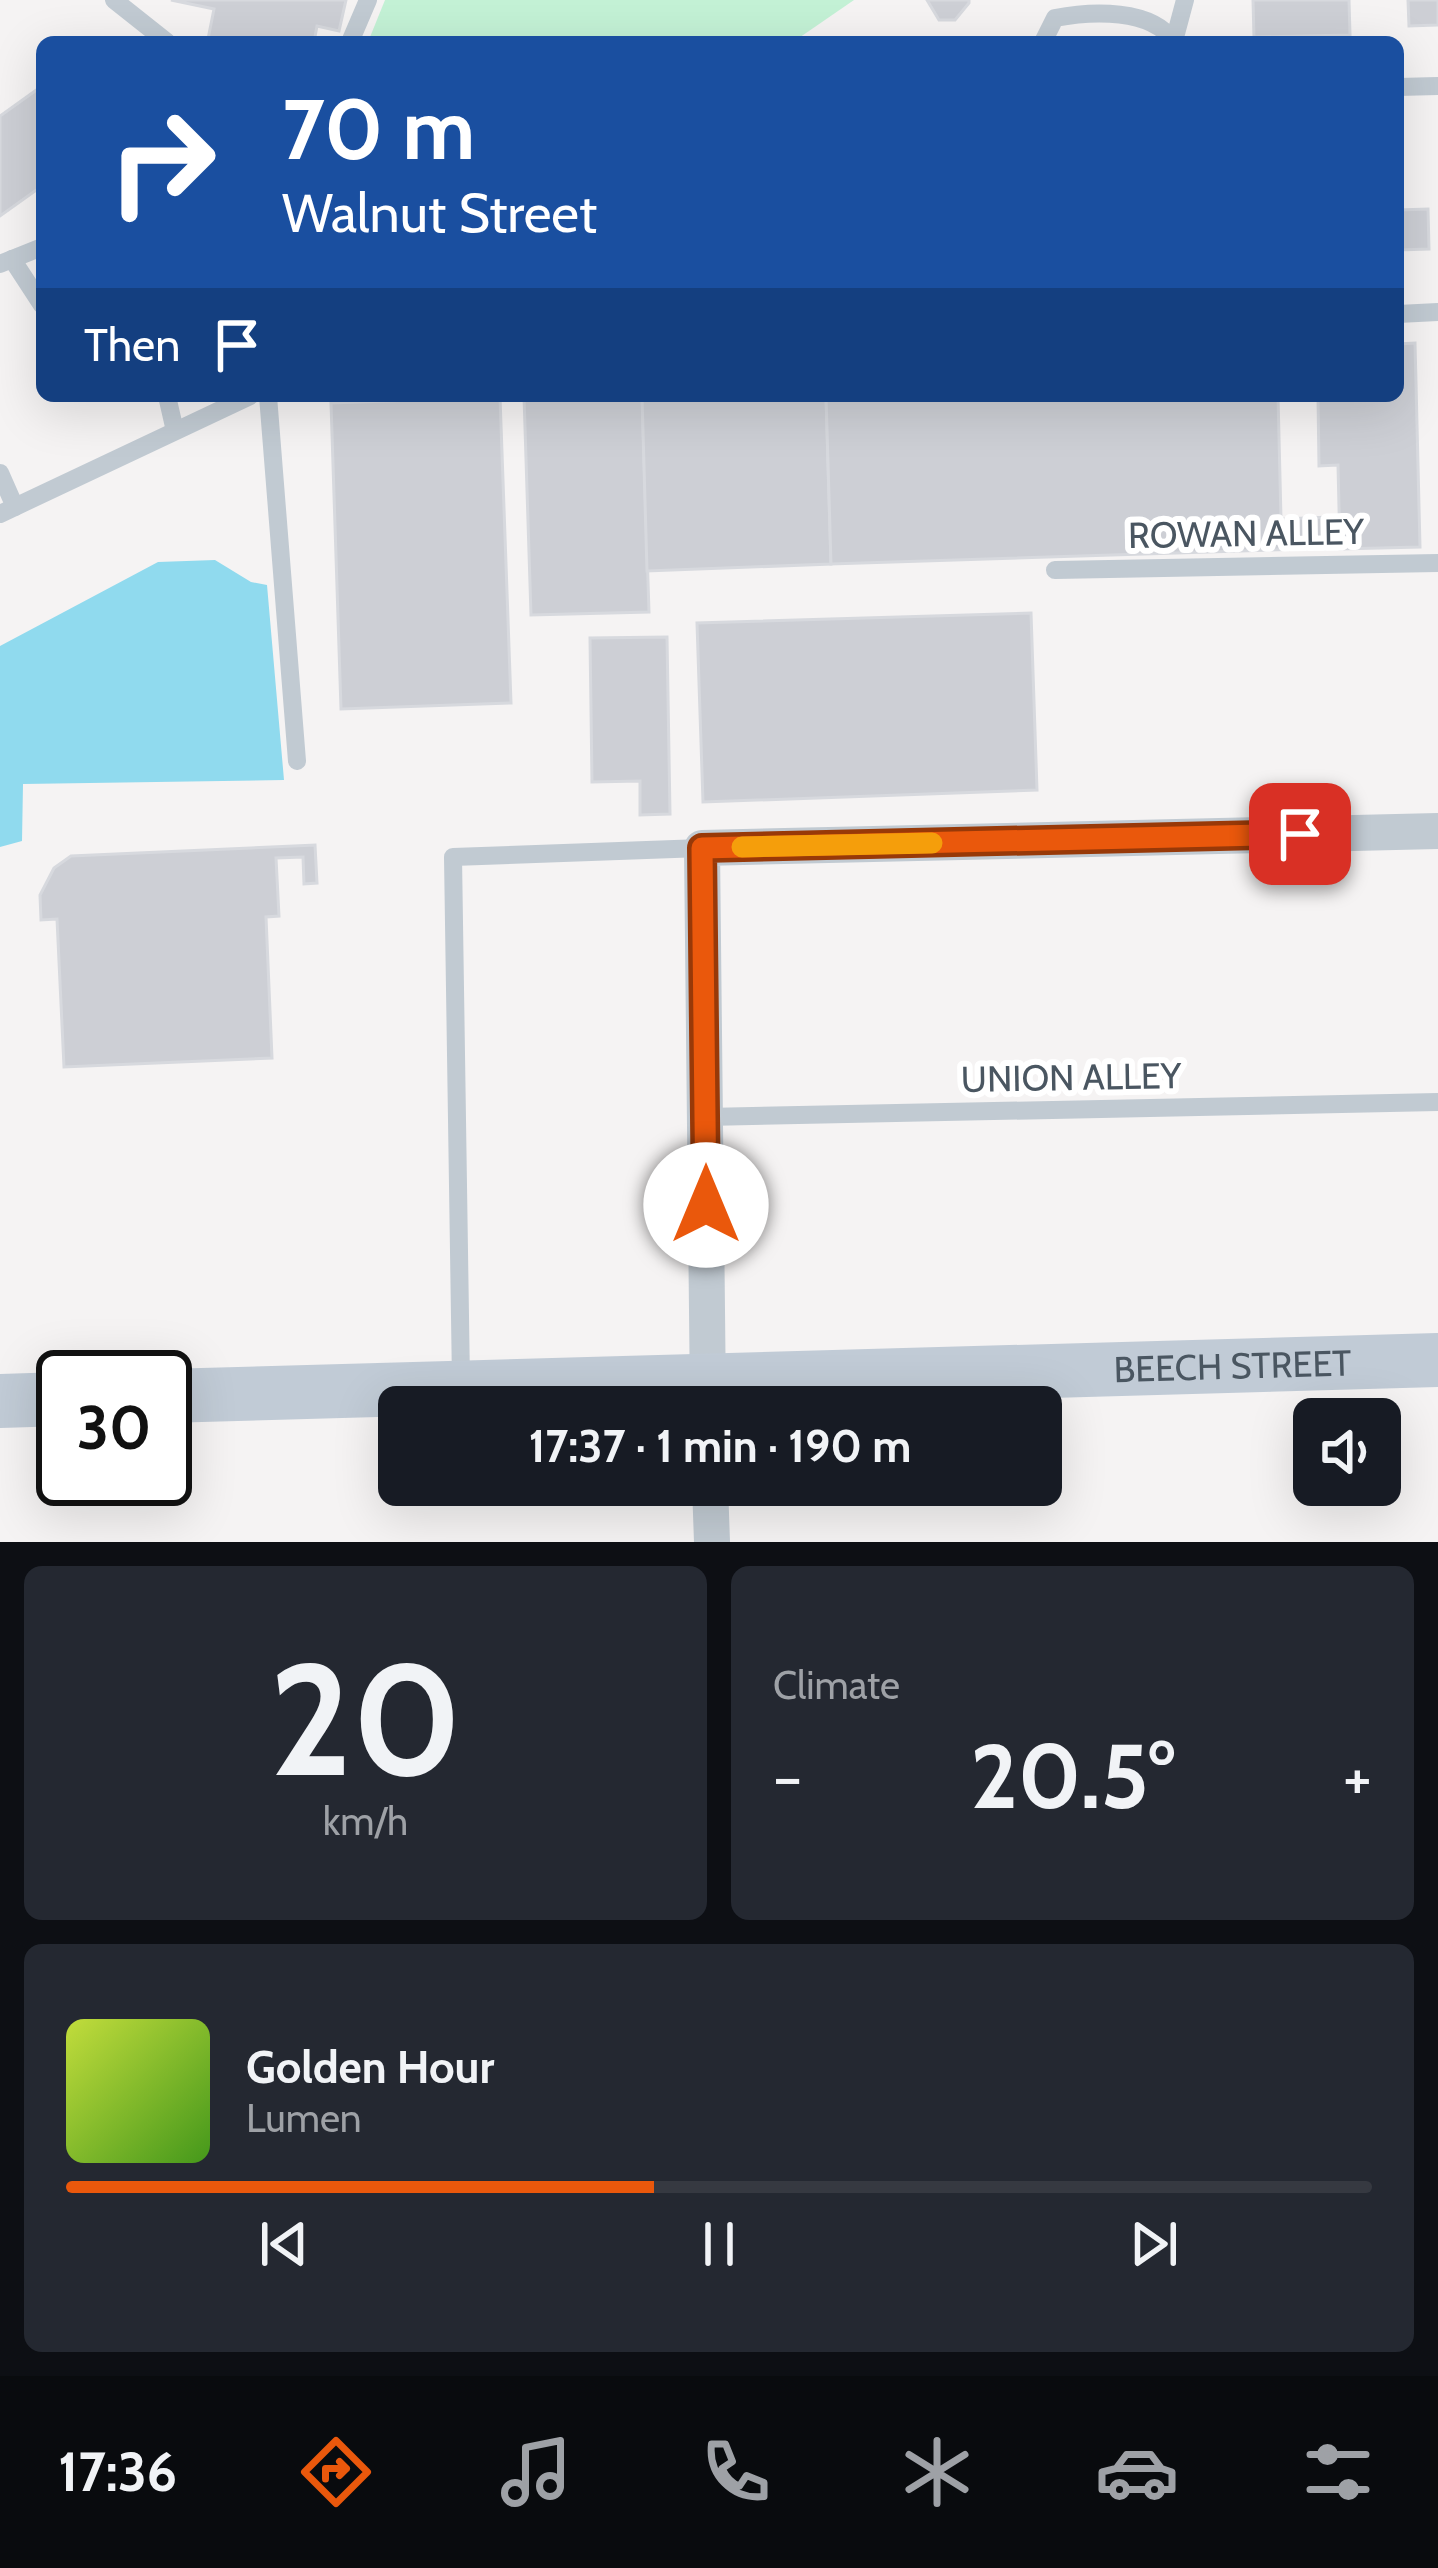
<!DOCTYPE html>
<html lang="en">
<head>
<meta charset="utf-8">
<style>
  :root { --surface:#171b24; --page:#242831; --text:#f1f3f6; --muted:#9ea1a6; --line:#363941; --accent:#ea580c }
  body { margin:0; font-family:Cabin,sans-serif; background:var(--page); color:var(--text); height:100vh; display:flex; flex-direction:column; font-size:45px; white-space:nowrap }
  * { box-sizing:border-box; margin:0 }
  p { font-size:39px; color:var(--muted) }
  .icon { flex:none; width:66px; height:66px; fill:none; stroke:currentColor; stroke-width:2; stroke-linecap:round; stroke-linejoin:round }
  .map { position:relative; height:1542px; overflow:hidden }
  .details { display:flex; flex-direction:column; gap:24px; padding:24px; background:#0d0f14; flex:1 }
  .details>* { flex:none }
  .banner { position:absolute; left:36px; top:36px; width:1368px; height:366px; border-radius:18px; box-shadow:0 12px 48px #0002; background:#1a4fa0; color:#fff; overflow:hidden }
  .controls { position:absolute; left:1293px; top:1398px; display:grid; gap:24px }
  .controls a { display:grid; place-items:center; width:108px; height:108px; border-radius:18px; background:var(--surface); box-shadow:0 12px 48px #0002; font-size:60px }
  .speed { position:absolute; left:36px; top:1350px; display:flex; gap:24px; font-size:60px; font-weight:700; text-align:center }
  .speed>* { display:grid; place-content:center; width:156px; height:156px; border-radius:50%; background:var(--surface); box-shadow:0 12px 48px #0002; line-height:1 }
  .speed .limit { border:6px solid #111; border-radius:18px; background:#fff; color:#111 }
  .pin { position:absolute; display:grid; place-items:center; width:102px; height:102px; color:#fff; margin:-51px; border-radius:24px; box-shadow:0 6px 18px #0006 }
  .me { position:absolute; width:132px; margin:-66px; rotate:0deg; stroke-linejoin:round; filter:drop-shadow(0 0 9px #0008) }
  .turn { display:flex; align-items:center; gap:42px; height:252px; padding:0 48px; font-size:54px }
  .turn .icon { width:156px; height:156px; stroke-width:2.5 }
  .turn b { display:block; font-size:84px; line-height:102px }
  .then { display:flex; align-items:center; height:114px; padding:0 48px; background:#0003; gap:24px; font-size:45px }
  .big { font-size:90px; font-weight:700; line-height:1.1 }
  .details .widget { flex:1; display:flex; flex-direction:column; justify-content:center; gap:18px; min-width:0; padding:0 42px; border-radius:18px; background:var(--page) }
  .details .dial { align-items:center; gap:0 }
  .dial b { font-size:156px; line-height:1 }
  .song { display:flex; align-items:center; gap:36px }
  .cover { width:144px; height:144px; border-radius:18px; background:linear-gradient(135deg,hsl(70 70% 55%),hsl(100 70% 35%)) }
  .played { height:12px; border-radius:6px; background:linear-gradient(90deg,var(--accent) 45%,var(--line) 45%) }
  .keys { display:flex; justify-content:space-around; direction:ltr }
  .heat { display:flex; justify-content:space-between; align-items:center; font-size:66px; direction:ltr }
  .details .tiles { flex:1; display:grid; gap:24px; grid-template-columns:1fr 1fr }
  .widget:last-child { grid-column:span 2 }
  .trip { position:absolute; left:378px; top:1386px; width:684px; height:120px; border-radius:18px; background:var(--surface); box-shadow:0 12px 48px #0002; font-weight:700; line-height:120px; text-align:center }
  .tabs { display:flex; height:192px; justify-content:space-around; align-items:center; background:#090b0e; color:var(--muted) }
  .tabs .icon { width:84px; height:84px }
  .tabs .on { color:var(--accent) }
  .tabs b { font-size:54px; color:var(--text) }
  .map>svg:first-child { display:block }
  .green { fill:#c3f1d5 }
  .water { fill:#90daee }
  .building { fill:#cdcfd5; stroke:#d7d9de; stroke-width:3 }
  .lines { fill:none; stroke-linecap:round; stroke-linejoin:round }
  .lane { stroke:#c1cad2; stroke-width:18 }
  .street { stroke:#c1cad2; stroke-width:36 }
  .secondary { stroke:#c1cbd6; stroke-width:54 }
  .route-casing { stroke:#983908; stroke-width:30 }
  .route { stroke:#ea580c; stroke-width:21 }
  .slow { stroke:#f59e0b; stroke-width:21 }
  .labels { text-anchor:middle; stroke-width:12; stroke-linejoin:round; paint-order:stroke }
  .street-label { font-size:36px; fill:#4a5661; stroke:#fff }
</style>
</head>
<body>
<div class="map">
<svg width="1438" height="1542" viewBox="0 0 1438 1542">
  <rect width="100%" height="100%" fill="#f5f3f3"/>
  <polygon class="green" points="385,0 854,0 793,42 368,42"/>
  <polygon class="water" points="215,560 251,582 267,585 284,780 23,784 22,841 0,847 0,646 158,562"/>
  <g class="building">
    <polygon points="171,0 346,0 339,31 317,26 314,42 208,39 214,9"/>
    <polygon points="927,0 969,0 969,3 955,20 939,20"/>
    <polygon points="1253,0 1349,0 1350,35 1254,37"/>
    <polygon points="1408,0 1438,0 1438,25 1409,26"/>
    <polygon points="42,86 42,186 0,216 0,116"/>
    <polygon points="1428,209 1429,249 1398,250 1398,210"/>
    <polygon points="1415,343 1420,547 1340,549 1338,465 1319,466 1318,396 1398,396 1398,344"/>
    <polygon points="524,396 642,396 649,612 531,615"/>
    <polygon points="642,396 826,396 831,564 647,571"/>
    <polygon points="826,396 1278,396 1281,519 1330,517 1331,548 831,564"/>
    <polygon points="500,397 511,703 341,709 331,403"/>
    <polygon points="1031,613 1037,790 703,802 697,623"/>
    <polygon points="667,637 670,814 640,815 640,781 592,782 590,638"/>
    <polygon points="315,845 317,883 304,884 303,857 276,858 279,916 266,917 272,1058 64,1067 57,919 41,920 40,895 54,868 71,856"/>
  </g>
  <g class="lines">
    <g class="lane">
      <polyline points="114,0 167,42"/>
      <polyline points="1174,41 1185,0"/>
      <polyline points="350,42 368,0"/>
      <path d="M1043,42l12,-24c36,-7 97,-10 119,24"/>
      <polyline points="1398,87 1438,86"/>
      <polyline points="12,259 42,305"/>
      <polyline points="0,264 42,247"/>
      <polyline points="1398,314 1438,312"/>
      <polyline points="167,396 175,431"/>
      <polyline points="268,396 297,761"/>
      <polyline points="0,473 15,507"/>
      <polyline points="0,514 250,396"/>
      <polyline points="1055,570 1438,563"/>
      <polyline points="706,1117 1438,1102"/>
      <polyline points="461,1382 453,857 702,848"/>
    </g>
    <g class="street">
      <polyline points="708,1403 702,848 1438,831"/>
      <polyline points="710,1485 712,1542"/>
    </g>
    <g class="secondary">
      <path id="s1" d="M165,1396l1273,-36"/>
      <polyline points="0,1401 63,1399"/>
    </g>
  </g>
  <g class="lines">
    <defs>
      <polyline id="route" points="706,1205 702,848 1300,834"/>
    </defs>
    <use href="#route" class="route-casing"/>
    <use href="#route" class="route"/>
    <polyline class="slow" points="742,847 932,843"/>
  </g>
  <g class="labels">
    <g class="street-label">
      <text transform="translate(1246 533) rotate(-1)" y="13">ROWAN ALLEY</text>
      <text transform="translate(1071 1077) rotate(-1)" y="13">UNION ALLEY</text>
      <text dy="13" stroke="none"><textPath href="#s1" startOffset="1068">BEECH STREET</textPath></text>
    </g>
  </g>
</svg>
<div class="controls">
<a><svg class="icon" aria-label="sound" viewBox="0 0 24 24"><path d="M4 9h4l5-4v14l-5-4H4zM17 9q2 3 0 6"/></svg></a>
</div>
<div class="speed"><div class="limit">30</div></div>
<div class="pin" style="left:1300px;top:834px;background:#d93025"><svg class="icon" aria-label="arrive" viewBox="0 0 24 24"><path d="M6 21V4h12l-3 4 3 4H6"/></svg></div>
<svg class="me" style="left:706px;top:1205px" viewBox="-20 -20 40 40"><circle r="19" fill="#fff"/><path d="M0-13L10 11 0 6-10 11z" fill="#ea580c"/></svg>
<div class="trip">17:37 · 1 min · 190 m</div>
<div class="banner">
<div class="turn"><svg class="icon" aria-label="right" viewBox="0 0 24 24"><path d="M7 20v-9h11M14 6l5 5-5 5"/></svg><div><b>70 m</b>Walnut Street</div></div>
<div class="then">Then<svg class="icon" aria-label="arrive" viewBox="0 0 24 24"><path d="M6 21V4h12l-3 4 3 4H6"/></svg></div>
</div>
</div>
<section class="details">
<div class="tiles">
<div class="widget dial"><b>20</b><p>km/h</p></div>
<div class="widget"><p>Climate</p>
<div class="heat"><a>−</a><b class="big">20.5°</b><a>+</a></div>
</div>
<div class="widget">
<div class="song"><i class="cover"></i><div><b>Golden Hour</b><p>Lumen</p></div></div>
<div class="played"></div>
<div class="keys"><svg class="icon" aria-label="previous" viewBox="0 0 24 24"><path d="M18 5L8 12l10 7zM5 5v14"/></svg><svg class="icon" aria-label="pause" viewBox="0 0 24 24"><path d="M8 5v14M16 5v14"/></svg><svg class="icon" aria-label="next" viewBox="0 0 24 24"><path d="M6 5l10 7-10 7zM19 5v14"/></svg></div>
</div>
</div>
</section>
<nav class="tabs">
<b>17:36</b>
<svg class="icon on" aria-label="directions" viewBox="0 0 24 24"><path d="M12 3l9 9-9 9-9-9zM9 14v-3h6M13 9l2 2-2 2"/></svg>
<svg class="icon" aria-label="music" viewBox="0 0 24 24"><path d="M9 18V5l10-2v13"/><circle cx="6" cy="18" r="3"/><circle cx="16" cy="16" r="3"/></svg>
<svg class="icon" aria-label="phone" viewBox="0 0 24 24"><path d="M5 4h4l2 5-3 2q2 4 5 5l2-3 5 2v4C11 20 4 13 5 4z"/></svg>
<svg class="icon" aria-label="climate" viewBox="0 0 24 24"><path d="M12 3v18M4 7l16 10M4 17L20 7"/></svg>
<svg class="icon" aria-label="car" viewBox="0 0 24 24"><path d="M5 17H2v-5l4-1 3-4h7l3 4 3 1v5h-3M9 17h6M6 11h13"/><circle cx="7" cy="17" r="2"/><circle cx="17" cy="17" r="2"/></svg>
<svg class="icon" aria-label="filters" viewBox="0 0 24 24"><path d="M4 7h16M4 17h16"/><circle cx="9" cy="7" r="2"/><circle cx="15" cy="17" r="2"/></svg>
</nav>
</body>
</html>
